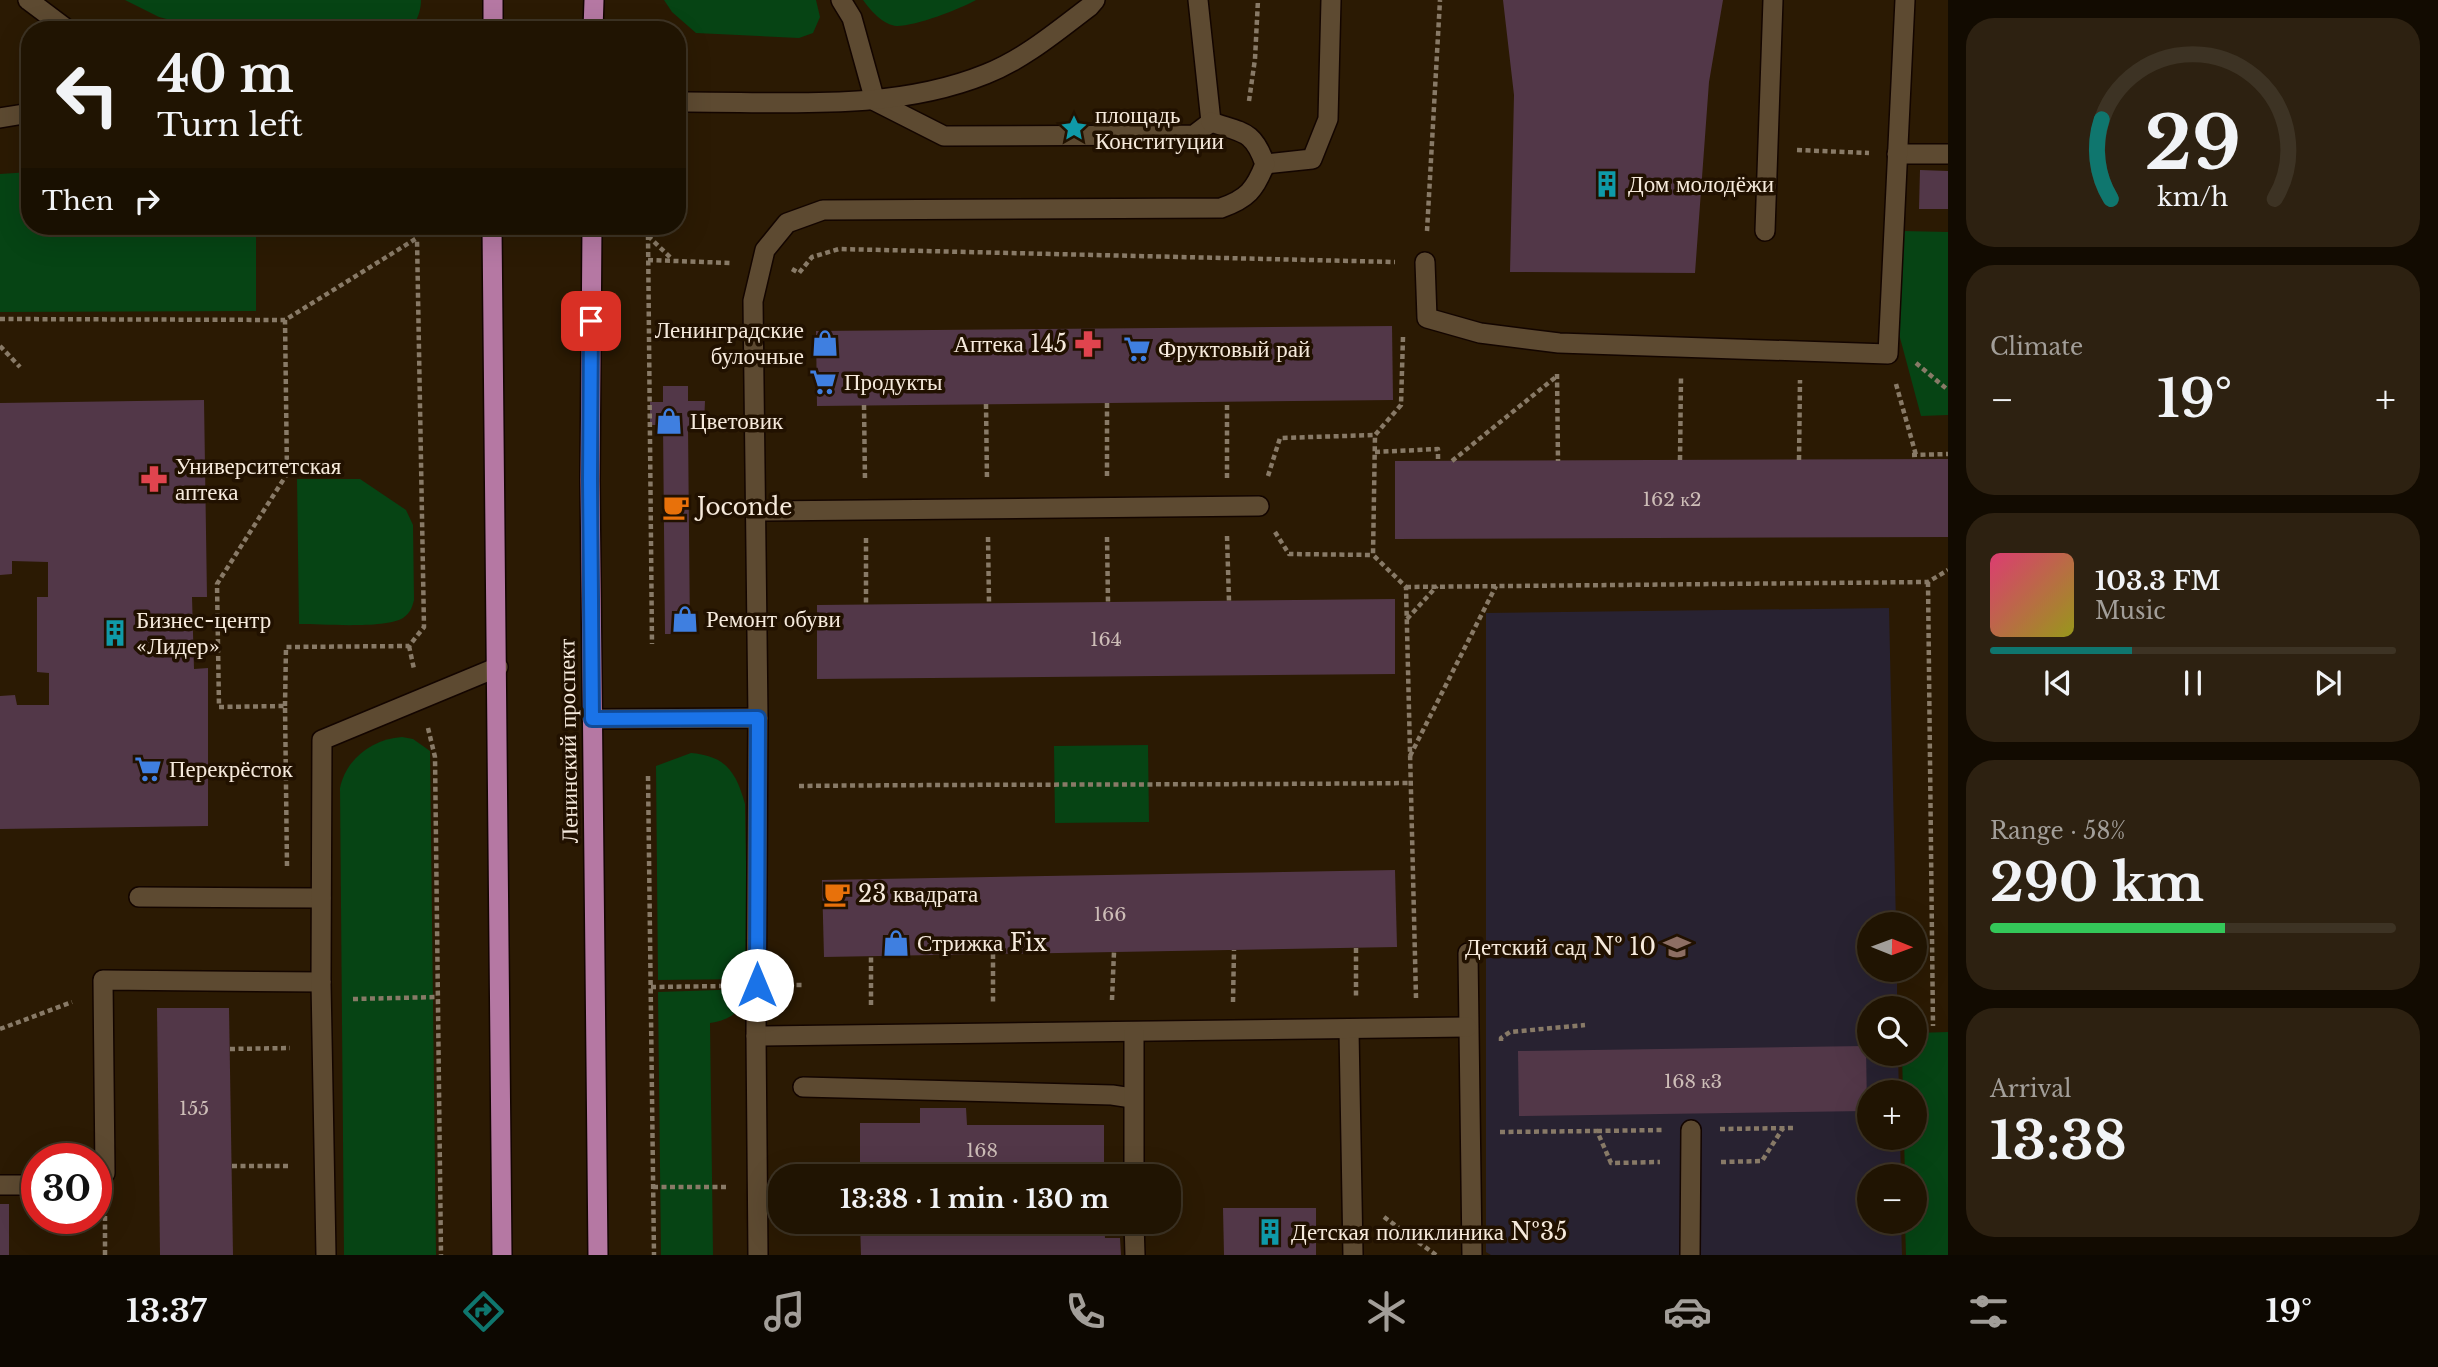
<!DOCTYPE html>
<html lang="en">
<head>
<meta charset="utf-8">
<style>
  :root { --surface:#201402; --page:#2d2111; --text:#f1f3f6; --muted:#a29e99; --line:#3d3324; --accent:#0f766e }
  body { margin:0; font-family:"Libre Baskerville",serif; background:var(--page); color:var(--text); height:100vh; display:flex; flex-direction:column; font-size:26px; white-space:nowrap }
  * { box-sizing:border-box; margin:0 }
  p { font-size:23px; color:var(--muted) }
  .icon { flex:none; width:38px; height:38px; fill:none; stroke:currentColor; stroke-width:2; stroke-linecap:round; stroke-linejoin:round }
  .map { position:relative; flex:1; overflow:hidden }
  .panel { display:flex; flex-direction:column; gap:18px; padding:18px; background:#120b01; width:490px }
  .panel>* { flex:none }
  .top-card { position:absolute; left:21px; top:21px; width:665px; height:214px; border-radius:28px; box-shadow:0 7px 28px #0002,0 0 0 2px var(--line); background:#201402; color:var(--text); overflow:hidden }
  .needle { width:46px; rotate:91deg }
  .fabs { position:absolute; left:1857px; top:912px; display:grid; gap:14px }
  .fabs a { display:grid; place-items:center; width:70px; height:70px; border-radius:50%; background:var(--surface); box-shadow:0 7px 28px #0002,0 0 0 2px var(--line); font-size:35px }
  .speed { position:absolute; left:21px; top:1143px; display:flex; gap:14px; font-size:35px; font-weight:700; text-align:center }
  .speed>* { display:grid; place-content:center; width:91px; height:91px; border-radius:50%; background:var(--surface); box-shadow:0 7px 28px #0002,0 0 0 2px var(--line); line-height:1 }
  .speed .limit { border:10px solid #d22; background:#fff; color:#111 }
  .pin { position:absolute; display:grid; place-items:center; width:60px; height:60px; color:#fff; margin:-30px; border-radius:14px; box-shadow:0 4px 10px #0006 }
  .me { position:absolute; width:77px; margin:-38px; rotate:0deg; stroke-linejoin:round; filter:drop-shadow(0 0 5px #0008) }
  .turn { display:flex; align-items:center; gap:24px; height:147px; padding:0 21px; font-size:32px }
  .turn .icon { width:91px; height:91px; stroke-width:2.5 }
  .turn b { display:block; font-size:49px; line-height:60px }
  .then { display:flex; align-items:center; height:66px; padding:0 21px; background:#0003; gap:14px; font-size:26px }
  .big { font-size:52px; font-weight:800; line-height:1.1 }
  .panel .tile { flex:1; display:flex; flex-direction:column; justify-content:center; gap:10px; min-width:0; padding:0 24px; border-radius:28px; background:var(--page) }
  .panel .dial { align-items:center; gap:0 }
  .dial svg { height:182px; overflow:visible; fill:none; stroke:var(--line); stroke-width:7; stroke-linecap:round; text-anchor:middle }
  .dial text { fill:var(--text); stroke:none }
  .song { display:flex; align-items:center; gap:21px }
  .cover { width:84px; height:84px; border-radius:10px; background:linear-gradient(135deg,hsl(340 70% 55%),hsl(60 70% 35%)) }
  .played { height:7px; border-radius:4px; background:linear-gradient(90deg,var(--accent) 35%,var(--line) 35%) }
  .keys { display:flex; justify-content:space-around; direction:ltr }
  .heat { display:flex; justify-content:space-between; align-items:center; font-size:38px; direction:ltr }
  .charge { height:10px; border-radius:5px; background:linear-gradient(90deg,#34c759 58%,var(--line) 0) }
  .trip { position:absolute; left:768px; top:1164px; width:413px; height:70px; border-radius:28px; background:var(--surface); box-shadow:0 7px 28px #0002,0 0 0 2px var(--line); font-weight:800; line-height:70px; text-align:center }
  .dock { display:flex; height:112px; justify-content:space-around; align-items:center; background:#0d0801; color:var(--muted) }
  .dock .icon { width:49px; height:49px }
  .dock .selected { color:var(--accent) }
  .dock b { font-size:32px; color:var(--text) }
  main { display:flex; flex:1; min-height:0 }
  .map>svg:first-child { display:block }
  .education { fill:#282231 }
  .green { fill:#064414 }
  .building { fill:#523748 }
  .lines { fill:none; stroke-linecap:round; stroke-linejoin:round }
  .service-casing { stroke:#130500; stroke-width:22 }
  .minor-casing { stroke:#130500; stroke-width:22 }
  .secondary-casing { stroke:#130500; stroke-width:22 }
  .primary-casing { stroke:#130500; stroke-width:22 }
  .path { stroke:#887a67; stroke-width:4.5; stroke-dasharray:5 3.5; stroke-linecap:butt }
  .service { stroke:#5d4a31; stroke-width:19 }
  .minor { stroke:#5d4a31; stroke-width:19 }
  .secondary { stroke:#5d4a31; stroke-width:19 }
  .primary { stroke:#b578a3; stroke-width:19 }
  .route-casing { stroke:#114b97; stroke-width:18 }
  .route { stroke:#1a73e8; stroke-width:12 }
  .labels { text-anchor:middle; stroke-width:7; stroke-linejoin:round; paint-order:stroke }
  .number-label { font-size:19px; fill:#cdbdb7 }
  .poi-label { font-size:23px; fill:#f6eadc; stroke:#211100; text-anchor:start }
  .street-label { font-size:23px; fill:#f6eadc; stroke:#211100 }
</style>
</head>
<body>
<main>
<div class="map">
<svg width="1948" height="1255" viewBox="0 0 1948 1255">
  <rect width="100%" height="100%" fill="#2b1a03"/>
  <polygon class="education" points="1889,608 1896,924 1869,924 1869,970 1897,970 1897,1008 1869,1008 1869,1054 1898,1054 1899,1092 1869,1092 1869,1138 1900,1138 1901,1176 1869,1176 1869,1222 1901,1222 1902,1255 1491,1255 1486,1252 1486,613"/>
  <g class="green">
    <path d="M125,0h296c0,11 -4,21 -11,30h-202l-49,-13z"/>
    <polygon points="664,0 816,0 820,17 813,33 799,38 696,33 672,12"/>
    <path d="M863,0h113c-16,9 -60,26 -79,26 -14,-1 -26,-15 -34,-26z"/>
    <polygon points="30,172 30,226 344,226 256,227 256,311 0,312 0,174"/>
    <polygon points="1903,231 1948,232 1948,415 1921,416 1899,334"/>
    <path d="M297,479h63l46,31 7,15 1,75c-2,8 -4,13 -11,18 -18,11 -81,6 -104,6z"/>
    <path d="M402,737l11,2 17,12 6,504h-92l-4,-467c6,-29 32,-49 62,-51z"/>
    <polygon points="1148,745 1149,822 1055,823 1054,746"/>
    <path d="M691,753c35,3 45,19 54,51l3,175 -90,1 -2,-214z"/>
    <path d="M748,989c-4,22 -18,31 -38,34l3,232h-52l-3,-263z"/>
    <polygon points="1948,1032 1948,1255 1906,1255 1905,1222 1914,1222 1914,1176 1905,1176 1904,1138 1914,1138 1914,1092 1903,1092 1902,1054 1914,1054 1915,1033"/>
  </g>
  <g class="building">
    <polygon points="1503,0 1723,0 1709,82 1695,273 1510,272 1514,95"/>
    <polygon points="1920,170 1948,171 1948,209 1919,209"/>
    <polygon points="1392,326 1393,400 817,406 816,331"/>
    <polygon points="663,386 688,386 688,401 705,401 704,426 688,426 690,634 665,634 663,425 650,425 650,402 663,402"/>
    <polygon points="204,400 207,597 192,597 194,669 208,668 208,826 0,829 0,696 15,695 17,705 49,705 49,673 37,672 37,597 48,597 48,562 12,561 12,574 0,575 0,403"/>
    <polygon points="1948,459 1948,537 1395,539 1395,461"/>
    <polygon points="1395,599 1395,674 817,679 817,605"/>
    <polygon points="1395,870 1397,947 824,957 822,880"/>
    <polygon points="157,1008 229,1008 233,1255 160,1255"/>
    <polygon points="1866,1046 1867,1111 1519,1116 1518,1051"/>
    <polygon points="920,1108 966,1108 967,1125 1104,1125 1104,1176 860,1176 860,1123 920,1123"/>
    <rect x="0" y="1204" width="9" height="51"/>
    <polygon points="1223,1208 1316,1208 1316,1255 1224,1255"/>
    <polygon points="860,1222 1104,1222 1105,1238 1120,1238 1121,1255 861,1255"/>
  </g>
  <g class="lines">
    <defs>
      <g id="service">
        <polyline points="841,0 852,18 875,101 944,136 1194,135 1211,122 1198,0"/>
        <polyline points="1897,154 1948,154"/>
        <polyline points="1265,164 1312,159 1328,119 1331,0"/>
        <polyline points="1765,231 1773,0"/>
        <polyline points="1425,262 1427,318 1480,333 1559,343 1888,354 1905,0"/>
        <polyline points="756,511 1259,506"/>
        <path d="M758,718l-5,-417 12,-51 22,-27 36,-13 398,-2c26,-9 34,-18 44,-44 -12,-34 -22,-31 -54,-42"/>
        <polyline points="139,897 321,898"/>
        <polyline points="1468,953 1472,1255"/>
        <polyline points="1349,1030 1353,1255"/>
        <polyline points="756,1036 1467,1027"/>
        <polyline points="803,1087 1112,1095 1132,1098"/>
        <polyline points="96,1176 105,1173 103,980 321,982"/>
        <polyline points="1134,1176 1134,1032"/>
        <polyline points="0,1185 37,1185"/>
        <polyline points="1134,1222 1135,1255"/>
        <polyline points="1690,1255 1691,1130"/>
      </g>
      <g id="minor">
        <polyline points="592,719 758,718 756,1036 758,1255"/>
        <polyline points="326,1255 321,982 322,740 498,667"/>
      </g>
      <g id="secondary">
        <polyline points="28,0 68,30"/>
        <path d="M677,102c102,-1 213,11 309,-28 38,-15 70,-42 103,-67l6,-7"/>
        <polyline points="0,118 30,113"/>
      </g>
      <g id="primary">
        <polyline points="493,30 493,0"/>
        <polyline points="593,30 594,0"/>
        <polyline points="492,226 502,1255"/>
        <polyline points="592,226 590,480 598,1255"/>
      </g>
    </defs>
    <use href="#service" class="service-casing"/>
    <use href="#minor" class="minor-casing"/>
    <use href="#secondary" class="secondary-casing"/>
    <use href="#primary" class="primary-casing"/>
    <g class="path">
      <polyline points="1249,101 1255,59 1258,0"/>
      <polyline points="1797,150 1869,153"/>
      <polyline points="1427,231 1440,0"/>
      <polyline points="648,235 652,644"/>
      <polyline points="648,236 672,259"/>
      <polyline points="648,260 731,263"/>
      <polyline points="792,269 799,273 812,257 839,249 1395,262"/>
      <polyline points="0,319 285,320"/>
      <polyline points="1403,337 1401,405 1375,435 1373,555 1406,587 1416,998"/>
      <polyline points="0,346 20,367"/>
      <polyline points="1916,363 1948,390"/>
      <polyline points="1557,374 1558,461"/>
      <polyline points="1896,384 1916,455"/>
      <polyline points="1107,403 1107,479"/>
      <polyline points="986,404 987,480"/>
      <polyline points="864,405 865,481"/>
      <polyline points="1375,452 1438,449 1438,461"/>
      <polyline points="1912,455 1948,454"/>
      <polyline points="1680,460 1681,377"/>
      <polyline points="1799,460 1800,380"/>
      <polyline points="1452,461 1557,376"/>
      <polyline points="1268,476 1280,438 1375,435"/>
      <polyline points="1227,478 1227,402"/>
      <polyline points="1275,532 1289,554 1373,555"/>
      <polyline points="1227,536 1229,601"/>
      <polyline points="988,537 989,603"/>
      <polyline points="1107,537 1108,602"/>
      <polyline points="866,538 866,604"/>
      <polyline points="1928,582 1933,1026"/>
      <polyline points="1406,587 1928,582 1948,570"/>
      <polyline points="1407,619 1437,586"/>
      <polyline points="409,646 414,669"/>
      <polyline points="285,706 286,647 409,646 424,627 417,239"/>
      <polyline points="428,728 435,757 441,1255"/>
      <polyline points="1410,756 1496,586"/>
      <polyline points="648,776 654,1255"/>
      <path d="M799,786c204,-2 407,-1 611,-3"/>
      <polyline points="287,866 285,706 219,707 217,584 287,474 285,320 417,238"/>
      <polyline points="1356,948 1356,999"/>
      <polyline points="993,954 993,1002"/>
      <polyline points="788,985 802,985"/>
      <polyline points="651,987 727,986"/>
      <polyline points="353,999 438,997"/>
      <polyline points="1112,1000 1114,952"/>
      <polyline points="1233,1002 1234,950"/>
      <polyline points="871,1005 871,956"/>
      <polyline points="0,1029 72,1002"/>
      <polyline points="1501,1041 1501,1038 1510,1032 1585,1025"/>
      <polyline points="230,1049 290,1048"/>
      <polyline points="1720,1129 1795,1128"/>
      <polyline points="1597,1131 1662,1130"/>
      <polyline points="1500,1132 1597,1131 1611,1163 1660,1162"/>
      <polyline points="1721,1162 1762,1161 1783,1128"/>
      <polyline points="232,1166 291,1166"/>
      <polyline points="653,1187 726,1187"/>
      <polyline points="1384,1217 1436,1255"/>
      <polyline points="105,1255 105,1205"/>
    </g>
    <use href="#service" class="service"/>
    <use href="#minor" class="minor"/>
    <use href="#secondary" class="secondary"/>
    <use href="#primary" class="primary"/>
  </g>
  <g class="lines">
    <defs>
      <polyline id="route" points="591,321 590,480 592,719 758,718 757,985"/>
    </defs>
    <use href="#route" class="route-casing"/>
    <use href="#route" class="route"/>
  </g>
  <defs>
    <symbol id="sight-bare" viewBox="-9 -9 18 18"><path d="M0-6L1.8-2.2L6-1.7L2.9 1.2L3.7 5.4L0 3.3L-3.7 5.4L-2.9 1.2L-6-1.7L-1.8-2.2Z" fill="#0f9aa8" stroke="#211100" stroke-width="2.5" paint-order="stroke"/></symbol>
    <symbol id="building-bare" viewBox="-9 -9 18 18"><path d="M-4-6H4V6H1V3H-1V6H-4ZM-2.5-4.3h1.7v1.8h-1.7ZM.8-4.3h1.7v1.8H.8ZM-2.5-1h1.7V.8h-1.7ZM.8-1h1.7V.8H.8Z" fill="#0f9aa8" stroke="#211100" stroke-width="2.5" paint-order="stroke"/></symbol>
    <symbol id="shop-bare" viewBox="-9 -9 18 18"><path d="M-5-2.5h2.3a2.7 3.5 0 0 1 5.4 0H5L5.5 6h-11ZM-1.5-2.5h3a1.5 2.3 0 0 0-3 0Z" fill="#3f7fe0" stroke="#211100" stroke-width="2.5" paint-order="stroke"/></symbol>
    <symbol id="pharmacy-bare" viewBox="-9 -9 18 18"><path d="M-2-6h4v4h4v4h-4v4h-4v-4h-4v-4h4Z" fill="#e0444e" stroke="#211100" stroke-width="2.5" paint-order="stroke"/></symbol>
    <symbol id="supermarket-bare" viewBox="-9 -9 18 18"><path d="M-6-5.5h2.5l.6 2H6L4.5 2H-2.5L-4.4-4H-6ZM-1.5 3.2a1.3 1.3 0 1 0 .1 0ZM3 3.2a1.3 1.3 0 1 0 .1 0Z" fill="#3f7fe0" stroke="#211100" stroke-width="2.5" paint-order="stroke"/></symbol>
    <symbol id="cafe-bare" viewBox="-9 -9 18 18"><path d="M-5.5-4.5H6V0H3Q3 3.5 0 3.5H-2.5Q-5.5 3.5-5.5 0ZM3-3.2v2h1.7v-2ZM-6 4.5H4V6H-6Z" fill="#e8710a" stroke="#211100" stroke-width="2.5" paint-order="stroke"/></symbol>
    <symbol id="school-bare" viewBox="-9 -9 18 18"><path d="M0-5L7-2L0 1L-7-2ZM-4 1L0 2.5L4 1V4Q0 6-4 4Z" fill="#8d6e63" stroke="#211100" stroke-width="2.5" paint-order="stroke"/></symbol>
  </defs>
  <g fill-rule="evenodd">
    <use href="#sight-bare" x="1055" y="109" width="38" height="38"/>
    <use href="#building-bare" x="1588" y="165" width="38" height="38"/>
    <use href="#shop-bare" x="806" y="324" width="38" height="38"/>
    <use href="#pharmacy-bare" x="1069" y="325" width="38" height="38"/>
    <use href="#supermarket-bare" x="1118" y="330" width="38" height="38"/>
    <use href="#supermarket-bare" x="804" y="363" width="38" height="38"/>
    <use href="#shop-bare" x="650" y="402" width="38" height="38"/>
    <use href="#pharmacy-bare" x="135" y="460" width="38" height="38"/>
    <use href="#cafe-bare" x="657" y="488" width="38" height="38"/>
    <use href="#shop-bare" x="666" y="600" width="38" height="38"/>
    <use href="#building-bare" x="96" y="614" width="38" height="38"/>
    <use href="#supermarket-bare" x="129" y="750" width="38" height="38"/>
    <use href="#cafe-bare" x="818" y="875" width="38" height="38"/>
    <use href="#shop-bare" x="877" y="924" width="38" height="38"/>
    <use href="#school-bare" x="1658" y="928" width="38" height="38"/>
    <use href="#building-bare" x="1251" y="1213" width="38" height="38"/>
  </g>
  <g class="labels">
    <g class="number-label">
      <text x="1672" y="506">162 к2</text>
      <text x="1106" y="646">164</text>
      <text x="1110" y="921">166</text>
      <text x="1693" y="1088">168 к3</text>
      <text x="194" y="1115">155</text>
      <text x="982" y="1157">168</text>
    </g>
    <g class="poi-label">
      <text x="1095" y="123">площадь<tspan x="1095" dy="26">Конституции</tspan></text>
      <text x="1628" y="192">Дом молодёжи</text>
      <text x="804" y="338" text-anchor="end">Ленинградские<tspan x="804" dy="26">булочные</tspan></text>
      <text x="1067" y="352" text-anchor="end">Аптека 145</text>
      <text x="1158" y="357">Фруктовый рай</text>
      <text x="844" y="390">Продукты</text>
      <text x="690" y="429">Цветовик</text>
      <text x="175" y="474">Университетская<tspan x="175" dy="26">аптека</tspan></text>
      <text x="697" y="515">Joconde</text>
      <text x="706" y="627">Ремонт обуви</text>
      <text x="136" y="628">Бизнес-центр<tspan x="136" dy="26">«Лидер»</tspan></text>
      <text x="169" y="777">Перекрёсток</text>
      <text x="858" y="902">23 квадрата</text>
      <text x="917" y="951">Стрижка Fix</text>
      <text x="1656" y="955" text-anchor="end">Детский сад № 10</text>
      <text x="1291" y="1240">Детская поликлиника №35</text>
    </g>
    <g class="street-label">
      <text transform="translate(568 741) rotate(-91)" y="8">Ленинский проспект</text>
    </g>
  </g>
</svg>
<div class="fabs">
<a><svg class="needle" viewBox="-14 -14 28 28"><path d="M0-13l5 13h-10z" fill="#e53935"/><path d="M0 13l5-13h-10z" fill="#a29e99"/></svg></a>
<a><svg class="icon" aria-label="search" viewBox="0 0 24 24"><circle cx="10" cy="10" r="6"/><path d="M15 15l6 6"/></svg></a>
<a>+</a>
<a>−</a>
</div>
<div class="speed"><div class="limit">30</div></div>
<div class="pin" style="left:591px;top:321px;background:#d93025"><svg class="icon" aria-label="arrive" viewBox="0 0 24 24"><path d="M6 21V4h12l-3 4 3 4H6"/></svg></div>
<svg class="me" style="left:757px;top:985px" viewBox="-20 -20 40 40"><circle r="19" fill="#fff"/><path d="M0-13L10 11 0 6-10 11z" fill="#1a73e8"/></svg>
<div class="trip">13:38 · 1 min · 130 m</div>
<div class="top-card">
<div class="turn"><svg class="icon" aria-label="left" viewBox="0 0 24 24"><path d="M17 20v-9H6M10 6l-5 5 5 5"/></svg><div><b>40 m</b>Turn left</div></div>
<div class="then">Then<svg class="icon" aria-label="right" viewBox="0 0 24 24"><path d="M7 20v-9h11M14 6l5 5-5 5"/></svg></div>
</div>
</div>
<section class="panel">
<div class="tile dial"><svg viewBox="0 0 100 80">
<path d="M14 69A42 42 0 1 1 86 69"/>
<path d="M14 69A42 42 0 0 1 10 34" stroke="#0f766e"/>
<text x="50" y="56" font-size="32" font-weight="700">29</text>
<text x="50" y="72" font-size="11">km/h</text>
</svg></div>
<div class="tile"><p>Climate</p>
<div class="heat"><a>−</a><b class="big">19°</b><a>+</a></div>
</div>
<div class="tile">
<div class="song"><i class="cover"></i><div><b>103.3 FM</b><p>Music</p></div></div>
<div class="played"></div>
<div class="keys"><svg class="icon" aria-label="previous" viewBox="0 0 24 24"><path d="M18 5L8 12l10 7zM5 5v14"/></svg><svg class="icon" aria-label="pause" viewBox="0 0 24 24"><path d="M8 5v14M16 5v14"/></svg><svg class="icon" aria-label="next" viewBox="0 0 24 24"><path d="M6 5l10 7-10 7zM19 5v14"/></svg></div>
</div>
<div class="tile"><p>Range · 58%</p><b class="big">290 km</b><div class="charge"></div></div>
<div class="tile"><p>Arrival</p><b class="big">13:38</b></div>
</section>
</main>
<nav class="dock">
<b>13:37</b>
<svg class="icon selected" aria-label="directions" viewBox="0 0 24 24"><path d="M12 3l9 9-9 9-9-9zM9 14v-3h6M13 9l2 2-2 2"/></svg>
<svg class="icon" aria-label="music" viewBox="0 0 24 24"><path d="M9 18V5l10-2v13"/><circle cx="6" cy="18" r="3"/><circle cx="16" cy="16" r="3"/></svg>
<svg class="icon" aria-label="phone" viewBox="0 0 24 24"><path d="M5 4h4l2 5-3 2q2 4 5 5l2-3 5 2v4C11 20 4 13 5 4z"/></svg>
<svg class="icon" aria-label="climate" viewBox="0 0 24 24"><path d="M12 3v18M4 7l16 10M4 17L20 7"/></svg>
<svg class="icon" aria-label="car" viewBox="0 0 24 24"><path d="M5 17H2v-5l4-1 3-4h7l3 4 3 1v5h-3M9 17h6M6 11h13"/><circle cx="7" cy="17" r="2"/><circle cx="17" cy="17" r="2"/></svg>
<svg class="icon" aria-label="filters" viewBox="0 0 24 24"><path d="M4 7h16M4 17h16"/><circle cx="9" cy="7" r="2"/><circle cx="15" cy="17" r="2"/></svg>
<b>19°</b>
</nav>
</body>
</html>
